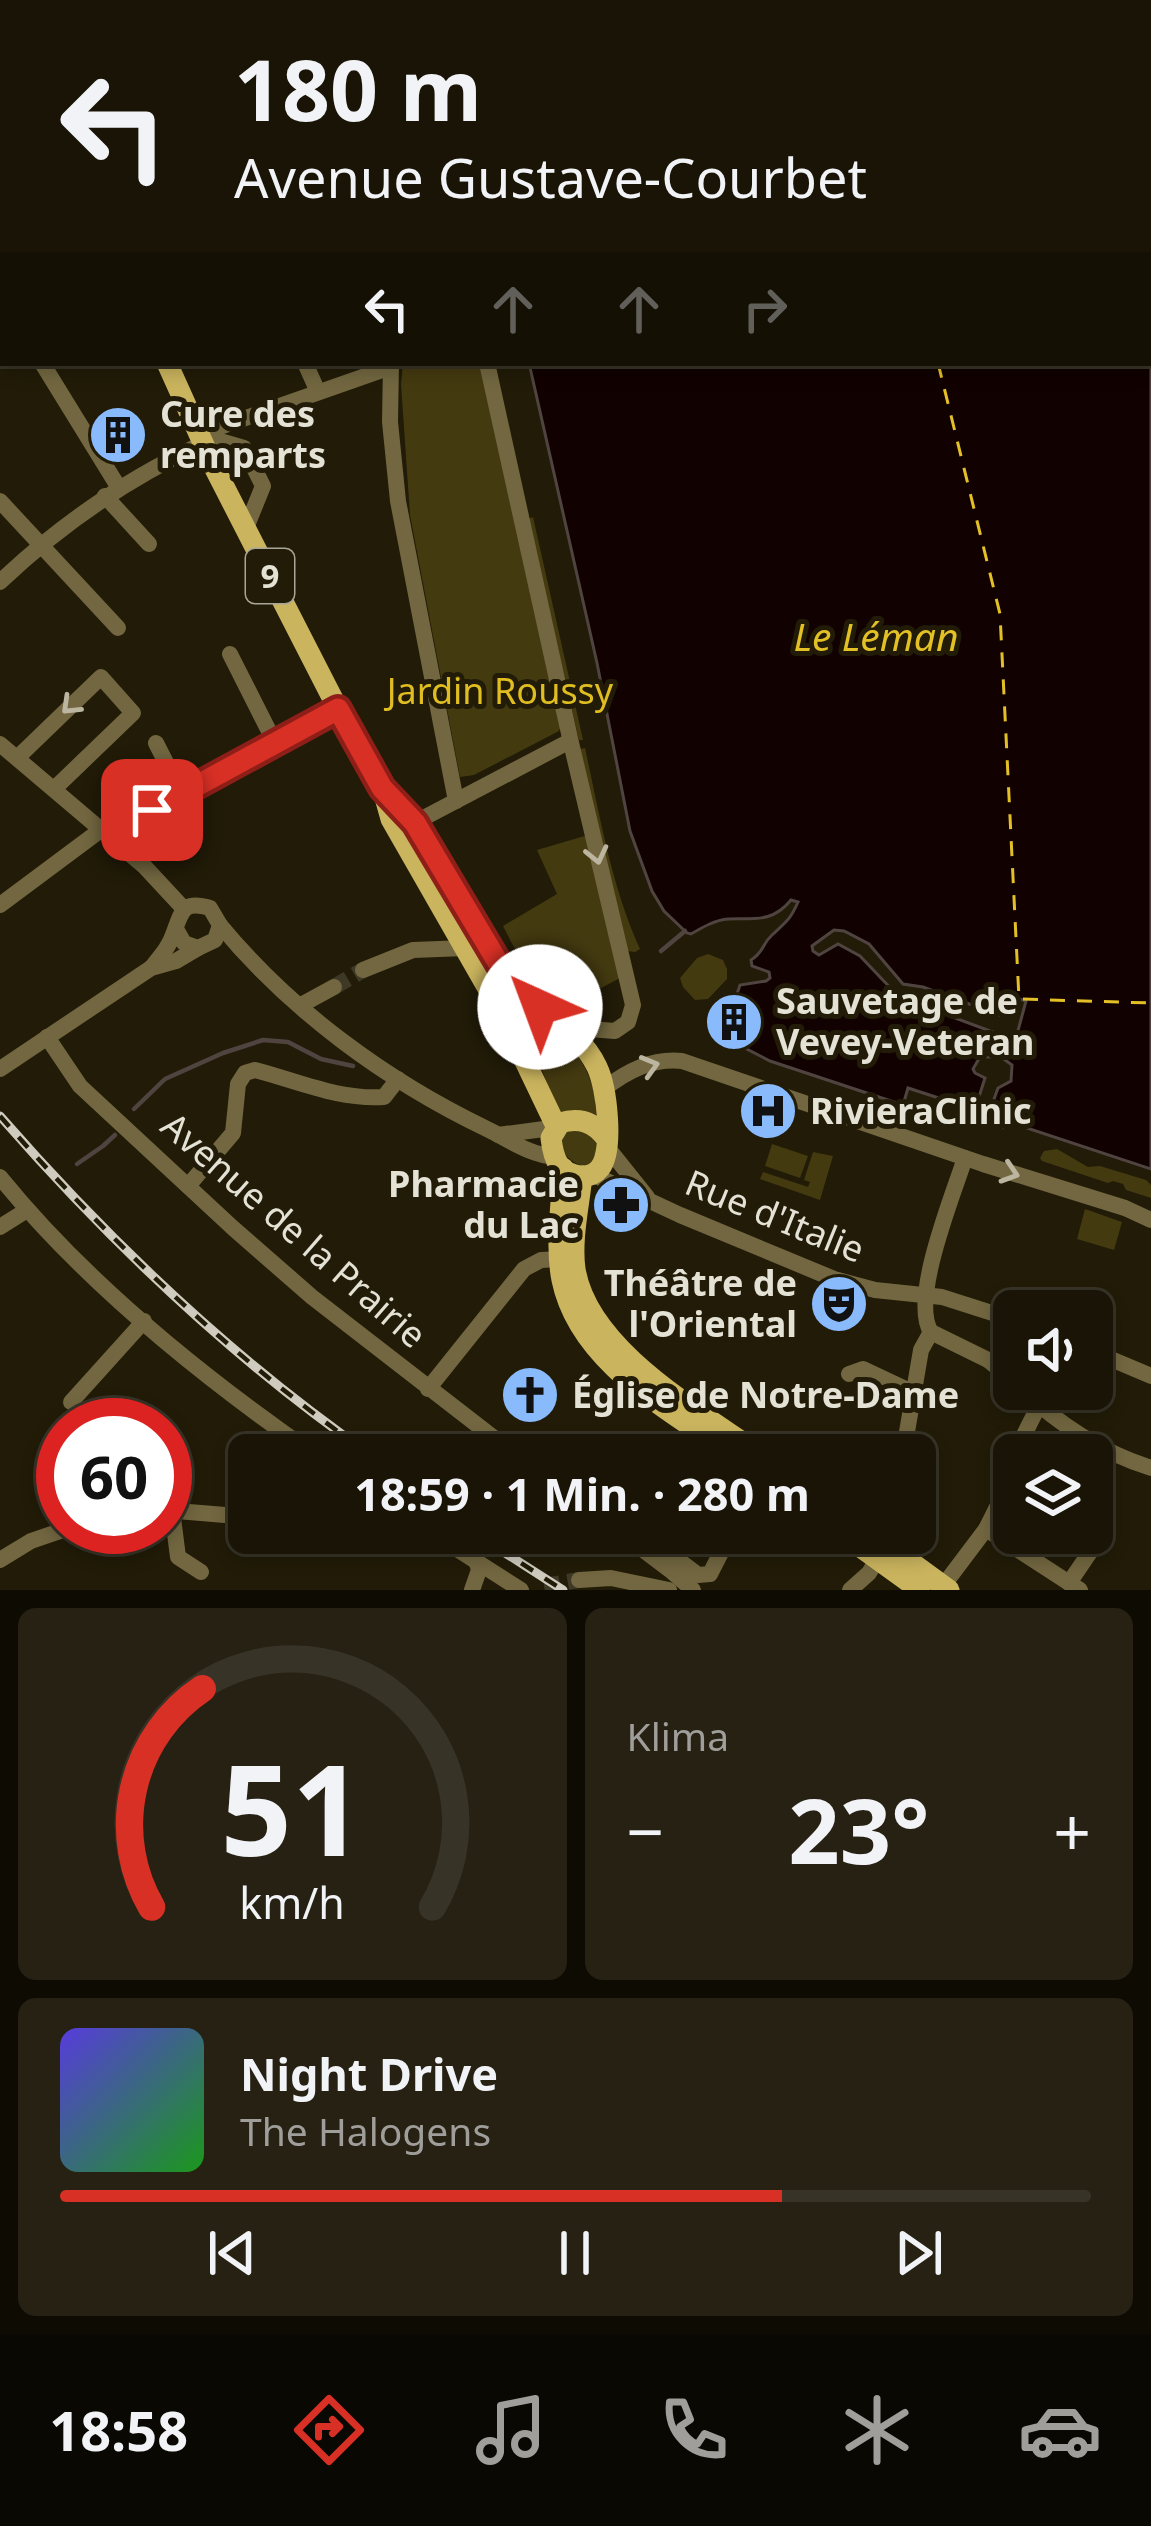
<!DOCTYPE html>
<html lang="de">
<head>
<meta charset="utf-8">
<style>
  :root { --surface:#191405; --page:#262113; --text:#f1f3f6; --muted:#9f9e9a; --line:#373327; --accent:#d93025 }
  body { margin:0; font-family:"Noto Sans",sans-serif; background:var(--page); color:var(--text); height:100vh; display:flex; flex-direction:column; font-size:45px; white-space:nowrap }
  * { box-sizing:border-box; margin:0 }
  p { font-size:39px; color:var(--muted) }
  .icon { flex:none; width:66px; height:66px; fill:none; stroke:currentColor; stroke-width:2; stroke-linecap:round; stroke-linejoin:round }
  .map { position:relative; height:1590px; overflow:hidden }
  .details { display:flex; flex-direction:column; gap:18px; padding:18px; background:#0e0b03; flex:1 }
  .details>* { flex:none }
  .guide { position:absolute; left:0px; top:0px; width:1152px; height:366px; box-shadow:0 6px 18px #0003,0 0 0 3px var(--line); background:#191405; color:var(--text); overflow:hidden }
  .fabs { position:absolute; left:993px; top:1290px; display:grid; gap:24px }
  .fabs a { display:grid; place-items:center; width:120px; height:120px; border-radius:18px; background:var(--surface); box-shadow:0 6px 18px #0003,0 0 0 3px var(--line); font-size:60px }
  .speed { position:absolute; left:36px; top:1398px; display:flex; gap:24px; font-size:60px; font-weight:700; text-align:center }
  .speed>* { display:grid; place-content:center; width:156px; height:156px; border-radius:50%; background:var(--surface); box-shadow:0 6px 18px #0003,0 0 0 3px var(--line); line-height:1 }
  .speed .limit { border:18px solid #d22; background:#fff; color:#111 }
  .pin { position:absolute; display:grid; place-items:center; width:102px; height:102px; color:#fff; margin:-51px; border-radius:24px; box-shadow:0 6px 18px #0006 }
  .me { position:absolute; width:132px; margin:-66px; rotate:317deg; stroke-linejoin:round; filter:drop-shadow(0 0 9px #0008) }
  .turn { display:flex; align-items:center; gap:42px; height:252px; padding:0 36px; font-size:54px }
  .turn .icon { width:156px; height:156px; stroke-width:2.5 }
  .turn b { display:block; font-size:84px; line-height:102px }
  .lanes { display:flex; align-items:center; height:114px; padding:0 36px; background:#0003; justify-content:center; gap:60px; direction:ltr }
  .lanes .off { opacity:.35 }
  .big { font-size:90px; font-weight:700; line-height:1.1 }
  .details .widget { flex:1; display:flex; flex-direction:column; justify-content:center; gap:18px; min-width:0; padding:0 42px; border-radius:18px; background:var(--page) }
  .details .dial { align-items:center; gap:0 }
  .dial svg { height:312px; overflow:visible; fill:none; stroke:var(--line); stroke-width:7; stroke-linecap:round; text-anchor:middle }
  .dial text { fill:var(--text); stroke:none }
  .song { display:flex; align-items:center; gap:36px }
  .cover { width:144px; height:144px; border-radius:18px; background:linear-gradient(135deg,hsl(250 70% 55%),hsl(120 70% 35%)) }
  .played { height:12px; border-radius:6px; background:linear-gradient(90deg,var(--accent) 70%,var(--line) 70%) }
  .keys { display:flex; justify-content:space-around; direction:ltr }
  .heat { display:flex; justify-content:space-between; align-items:center; font-size:66px; direction:ltr }
  .details .tiles { flex:1; display:grid; gap:18px; grid-template-columns:1fr 1fr }
  .widget:last-child { grid-column:span 2 }
  .trip { position:absolute; left:228px; top:1434px; width:708px; height:120px; border-radius:18px; background:var(--surface); box-shadow:0 6px 18px #0003,0 0 0 3px var(--line); font-weight:700; line-height:120px; text-align:center }
  .tabs { display:flex; height:192px; justify-content:space-around; align-items:center; background:#0a0802; color:var(--muted) }
  .tabs .icon { width:84px; height:84px }
  .tabs .active { color:var(--accent) }
  .tabs b { font-size:54px; color:var(--text) }
  .map>svg:first-child { display:block }
  .green { fill:#443a10 }
  .water { fill:#110100; stroke:#504440; stroke-width:3 }
  .lines { fill:none; stroke-linecap:round; stroke-linejoin:round }
  .stream { stroke:#504440; stroke-width:4.5 }
  .ferry { stroke:#e3c126; stroke-width:3; stroke-dasharray:15 12; stroke-linecap:butt }
  .minor-tunnel { stroke:#3e3926; stroke-width:16; stroke-dasharray:16 8; stroke-linecap:butt }
  .minor { stroke:#726740; stroke-width:16 }
  .major { stroke:#cab45e; stroke-width:21 }
  .rail-casing { stroke:#cfccbf; stroke-width:9 }
  .rail { stroke:#211b07; stroke-width:4.5; stroke-dasharray:14; stroke-linecap:butt }
  .oneway { stroke:#bcb6a1 }
  .route-casing { stroke:#8d1f18; stroke-width:30 }
  .route { stroke:#d93025; stroke-width:21 }
  .labels { text-anchor:middle; stroke-width:10; stroke-linejoin:round; paint-order:stroke }
  .shield { fill:#211b07; stroke:#aaa697; stroke-width:3 }
  .shield-label { font-size:33px; font-weight:bold; fill:#e4e1d5 }
  .poi-label { font-size:36px; font-weight:bold; fill:#e4e1d5; stroke:#211b07; text-anchor:start }
  .park-label { font-size:36px; fill:#e0be21; stroke:#211b07 }
  .street-label { font-size:36px; fill:#e4e1d5; stroke:#211b07 }
  .water-label { font-size:39px; font-style:italic; fill:#e3c126; stroke:#211b07 }
</style>
</head>
<body>
<div class="map">
<svg width="1151" height="1590" viewBox="0 0 1151 1590">
  <rect width="100%" height="100%" fill="#211b07"/>
  <g class="green">
    <polygon points="165,0 399,0 399,3 167,3"/>
    <polygon points="403,363 481,363 561,726 559,731 474,775 460,777 410,515 401,384"/>
    <polygon points="533,517 583,740 579,740 528,519"/>
    <path d="M585,748c15,68 26,137 55,201l-5,3 -8,-1 -47,-202z"/>
    <path d="M588,835l32,143 -49,26c-39,-21 -49,-41 -68,-78l54,-32 -20,-44z"/>
    <polygon points="708,954 723,960 727,969 727,979 708,999 695,1000 683,987 680,978 697,958"/>
    <path d="M563,1039c22,23 34,46 33,78l-38,-3 -22,-61 3,-6z"/>
    <path d="M571,1127l26,10 3,13 -9,17c-18,-1 -31,-12 -31,-31z"/>
    <polygon points="772,1144 808,1156 800,1178 765,1166"/>
    <polygon points="1057,1149 1088,1167 1100,1166 1146,1180 1151,1185 1151,1198 1126,1190 1123,1184 1113,1181 1108,1183 1042,1161 1040,1158 1044,1151"/>
    <polygon points="813,1152 833,1156 820,1200 760,1179 763,1172 808,1187 810,1182 804,1180"/>
    <polygon points="1085,1209 1122,1222 1114,1250 1077,1239"/>
  </g>
  <path class="water" d="M404,0h747v1169l-145,-48 -3,6 -14,-14 9,-25 13,-7 1,-16 -7,-5 7,-22h4l10,-37 -16,-5 -8,20 -79,-29 -20,-3 -34,-40 -25,-13 -10,-1 -22,16 1,5 6,4 19,-11 22,12 39,41 99,37 -6,23h-12l-7,12 2,4 10,5 -8,25 -20,1 -49,-16 -5,17 -133,-44 -35,-18 10,-12v-20l-10,-11 5,-15 26,-4 4,-3 -1,-6 -17,-6 -1,-6c14,-9 10,-15 21,-25 15,-14 18,-15 26,-33l-7,-2c-19,23 -36,18 -63,19 -13,1 -25,8 -37,15l-4,-1 -23,-22 -12,-20 -22,-60 -33,-168 -68,-300h620v-360h-744z"/>
  <g class="lines">
    <g class="stream">
      <polyline points="661,951 685,931"/>
      <polyline points="134,1109 165,1079 223,1053 263,1040 288,1042 321,1059 353,1066"/>
      <polyline points="77,1164 103,1146 115,1135"/>
    </g>
    <g class="ferry">
      <polyline points="850,0 850,3"/>
      <polyline points="938,363 1000,614 1019,999 1151,1003"/>
    </g>
    <g class="minor-tunnel">
      <polyline points="334,987 363,970"/>
      <polyline points="544,1586 579,1580"/>
    </g>
    <g class="minor">
      <polyline points="158,0 160,3"/>
      <polyline points="0,168 3,165"/>
      <polyline points="0,280 3,286"/>
      <polyline points="42,363 119,488"/>
      <polyline points="305,363 318,392"/>
      <polyline points="391,363 390,422 398,501 456,801"/>
      <polyline points="487,363 572,747 633,1005 628,1022 615,1031 564,1027"/>
      <polyline points="200,434 391,367"/>
      <polyline points="105,496 149,544"/>
      <polyline points="0,501 118,628"/>
      <path d="M0,582c61,-58 128,-104 204,-139l16,-2 24,7 19,38 -17,42"/>
      <polyline points="230,654 275,743"/>
      <polyline points="156,743 182,794"/>
      <polyline points="0,744 145,867 184,909"/>
      <polyline points="17,758 101,677 133,713 54,789"/>
      <polyline points="414,823 570,741"/>
      <polyline points="108,834 338,709"/>
      <polyline points="0,905 102,829"/>
      <path d="M220,925c71,86 167,156 267,204 23,11 42,26 68,28"/>
      <path d="M151,968c9,-11 19,-22 23,-36 8,-21 9,-32 36,-24l10,17 -5,15 -17,8 -14,-5 -8,-14"/>
      <polyline points="363,970 413,950 466,948"/>
      <polyline points="301,1005 334,987"/>
      <polyline points="47,1037 80,1086 233,1228 312,1297 516,1455"/>
      <polyline points="0,1069 151,968 176,961 198,948"/>
      <path d="M604,1089c23,-18 48,-31 78,-28l301,103 142,44 26,12"/>
      <polyline points="498,1135 544,1129 554,1130"/>
      <polyline points="607,1147 647,1197"/>
      <path d="M965,1158c-12,37 -55,142 -34,174l57,28 26,21"/>
      <polyline points="594,1175 680,1215 834,1279 875,1290 942,1297 1014,1320"/>
      <path d="M0,1177c85,105 204,201 315,278"/>
      <path d="M188,1186l45,-53 5,-49 7,-11 10,-3c43,11 83,30 129,27l14,-18"/>
      <polyline points="0,1227 27,1210"/>
      <polyline points="1092,1351 1151,1376"/>
      <polyline points="849,1374 863,1369 914,1393"/>
      <polyline points="428,1389 524,1269 541,1260 561,1259"/>
      <path d="M1022,1389c38,37 79,63 129,79"/>
      <polyline points="71,1402 144,1321"/>
      <polyline points="690,1455 706,1435"/>
      <polyline points="903,1455 921,1350 931,1332"/>
      <polyline points="1014,1455 1039,1405"/>
      <polyline points="165,1510 249,1517"/>
      <polyline points="172,1510 178,1557 201,1572"/>
      <polyline points="986,1529 1080,1590"/>
      <polyline points="432,1533 521,1590"/>
      <polyline points="621,1533 670,1570 693,1590"/>
      <polyline points="654,1533 657,1544 698,1575 710,1574 731,1533"/>
      <polyline points="0,1560 31,1541 72,1527"/>
      <polyline points="579,1580 611,1578 669,1590"/>
      <polyline points="1069,1583 1103,1533 1100,1519 1092,1512"/>
      <polyline points="943,1586 986,1529 1014,1473"/>
      <polyline points="472,1590 479,1570 477,1563"/>
      <polyline points="850,1590 869,1573 882,1551"/>
    </g>
    <g class="major">
      <polyline points="0,21 3,25"/>
      <path d="M167,363l46,102 125,244 44,78 32,36 91,151c28,33 73,53 92,93 10,21 17,83 3,101 -10,13 -31,9 -41,-3 -5,-7 -7,-18 -8,-27l9,-15c19,-6 34,-1 46,15"/>
      <polyline points="384,794 391,819 502,1013 556,1126"/>
      <polyline points="523,1053 545,1036 564,1027"/>
      <path d="M563,1168c-1,36 -8,77 -1,112 17,83 108,130 171,175"/>
      <path d="M582,1176c-3,30 -11,63 -7,93 13,81 124,142 186,186"/>
      <polyline points="841,1533 920,1590"/>
      <polyline points="871,1533 949,1590"/>
    </g>
    <defs>
      <g id="rail">
        <path d="M0,1116c110,126 233,243 371,339"/>
        <polyline points="474,1533 563,1590"/>
      </g>
    </defs>
    <use href="#rail" class="rail-casing"/>
    <use href="#rail" class="rail"/>
  </g>
  <defs><path id="oneway-chevron" d="M-2-3.5L2.5 0L-2 3.5" fill="none" stroke-width="1.6" stroke-linecap="round" stroke-linejoin="round" transform="scale(3)"/></defs>
  <g class="oneway">
    <use href="#oneway-chevron" transform="translate(70 706) rotate(136)"/>
    <use href="#oneway-chevron" transform="translate(597 855) rotate(77)"/>
    <use href="#oneway-chevron" transform="translate(650 1066) rotate(-16)"/>
    <use href="#oneway-chevron" transform="translate(1010 1173) rotate(18)"/>
  </g>
  <g class="lines">
    <defs>
      <polyline id="route" points="152,810 338,709 382,788 415,823 505,974 540,1007"/>
    </defs>
    <use href="#route" class="route-casing"/>
    <use href="#route" class="route"/>
  </g>
  <defs>
    <symbol id="building-disc" viewBox="-11 -11 22 22"><circle r="9.5" fill="#89bafc" stroke="#211b07"/><path d="M-4-6H4V6H1V3H-1V6H-4ZM-2.5-4.3h1.7v1.8h-1.7ZM.8-4.3h1.7v1.8H.8ZM-2.5-1h1.7V.8h-1.7ZM.8-1h1.7V.8H.8Z" fill="#111"/></symbol>
    <symbol id="hospital-disc" viewBox="-11 -11 22 22"><circle r="9.5" fill="#89bafc" stroke="#211b07"/><path d="M-5-5h3v3.5h4V-5h3V5h-3V1.5h-4V5h-3Z" fill="#111"/></symbol>
    <symbol id="pharmacy-disc" viewBox="-11 -11 22 22"><circle r="9.5" fill="#89bafc" stroke="#211b07"/><path d="M-2-6h4v4h4v4h-4v4h-4v-4h-4v-4h4Z" fill="#111"/></symbol>
    <symbol id="theatre-disc" viewBox="-11 -11 22 22"><circle r="9.5" fill="#89bafc" stroke="#211b07"/><path d="M-5-5.5Q0-4 5-5.5V0Q5 5 0 6Q-5 5-5 0ZM-3.3-2.5H-1v1.5H-3.3ZM1-2.5H3.3v1.5H1ZM-2.8 1Q0 5.5 2.8 1Z" fill="#111"/></symbol>
    <symbol id="church-disc" viewBox="-11 -11 22 22"><circle r="9.5" fill="#89bafc" stroke="#211b07"/><path d="M-1.2-6h2.4v3.5h3.3v2.4h-3.3V6h-2.4V-.1h-3.3v-2.4h3.3Z" fill="#111"/></symbol>
  </defs>
  <g fill-rule="evenodd">
    <use href="#building-disc" x="85" y="402" width="66" height="66"/>
    <use href="#building-disc" x="701" y="989" width="66" height="66"/>
    <use href="#hospital-disc" x="735" y="1078" width="66" height="66"/>
    <use href="#pharmacy-disc" x="588" y="1172" width="66" height="66"/>
    <use href="#theatre-disc" x="806" y="1271" width="66" height="66"/>
    <use href="#church-disc" x="497" y="1362" width="66" height="66"/>
  </g>
  <g class="labels">
    <rect class="shield" x="246" y="549" width="48" height="54" rx="9"/>
    <g class="shield-label">
      <text x="270" y="588">9</text>
    </g>
    <g class="poi-label">
      <text x="160" y="427">Cure des<tspan x="160" dy="41">remparts</tspan></text>
      <text x="776" y="1014">Sauvetage de<tspan x="776" dy="41">Vevey-Veteran</tspan></text>
      <text x="810" y="1124">RivieraClinic</text>
      <text x="579" y="1197" text-anchor="end">Pharmacie<tspan x="579" dy="41">du Lac</tspan></text>
      <text x="797" y="1296" text-anchor="end">Théâtre de<tspan x="797" dy="41">l'Oriental</tspan></text>
      <text x="572" y="1408">Église de Notre-Dame</text>
    </g>
    <g class="park-label">
      <text x="500" y="704">Jardin Roussy</text>
    </g>
    <g class="street-label">
      <text transform="translate(775 1216) rotate(22)" y="13">Rue d'Italie</text>
      <text transform="translate(294 1230) rotate(41)" y="13">Avenue de la Prairie</text>
    </g>
    <g class="water-label">
      <text x="876" y="651">Le Léman</text>
    </g>
  </g>
</svg>
<div class="fabs">
<a><svg class="icon" aria-label="sound" viewBox="0 0 24 24"><path d="M4 9h4l5-4v14l-5-4H4zM17 9q2 3 0 6"/></svg></a>
<a><svg class="icon" aria-label="layers" viewBox="0 0 24 24"><path d="M12 4l9 5-9 5-9-5zM3 14l9 5 9-5"/></svg></a>
</div>
<div class="speed"><div class="limit">60</div></div>
<div class="pin" style="left:152px;top:810px;background:#d93025"><svg class="icon" aria-label="arrive" viewBox="0 0 24 24"><path d="M6 21V4h12l-3 4 3 4H6"/></svg></div>
<svg class="me" style="left:540px;top:1007px" viewBox="-20 -20 40 40"><circle r="19" fill="#fff"/><path d="M0-13L10 11 0 6-10 11z" fill="#d93025"/></svg>
<div class="trip">18:59 · 1 Min. · 280 m</div>
<div class="guide">
<div class="turn"><svg class="icon" aria-label="left" viewBox="0 0 24 24"><path d="M17 20v-9H6M10 6l-5 5 5 5"/></svg><div><b>180 m</b>Avenue Gustave-Courbet</div></div>
<div class="lanes"><svg class="icon" aria-label="left" viewBox="0 0 24 24"><path d="M17 20v-9H6M10 6l-5 5 5 5"/></svg><svg class="icon off" aria-label="ahead" viewBox="0 0 24 24"><path d="M12 20V5M6 11l6-6 6 6"/></svg><svg class="icon off" aria-label="ahead" viewBox="0 0 24 24"><path d="M12 20V5M6 11l6-6 6 6"/></svg><svg class="icon off" aria-label="right" viewBox="0 0 24 24"><path d="M7 20v-9h11M14 6l5 5-5 5"/></svg></div>
</div>
</div>
<section class="details">
<div class="tiles">
<div class="widget dial"><svg viewBox="0 0 100 80">
<path d="M14 69A42 42 0 1 1 86 69"/>
<path d="M14 69A42 42 0 0 1 27 13" stroke="#d93025"/>
<text x="50" y="56" font-size="32" font-weight="700">51</text>
<text x="50" y="72" font-size="11">km/h</text>
</svg></div>
<div class="widget"><p>Klima</p>
<div class="heat"><a>−</a><b class="big">23°</b><a>+</a></div>
</div>
<div class="widget">
<div class="song"><i class="cover"></i><div><b>Night Drive</b><p>The Halogens</p></div></div>
<div class="played"></div>
<div class="keys"><svg class="icon" aria-label="previous" viewBox="0 0 24 24"><path d="M18 5L8 12l10 7zM5 5v14"/></svg><svg class="icon" aria-label="pause" viewBox="0 0 24 24"><path d="M8 5v14M16 5v14"/></svg><svg class="icon" aria-label="next" viewBox="0 0 24 24"><path d="M6 5l10 7-10 7zM19 5v14"/></svg></div>
</div>
</div>
</section>
<nav class="tabs">
<b>18:58</b>
<svg class="icon active" aria-label="directions" viewBox="0 0 24 24"><path d="M12 3l9 9-9 9-9-9zM9 14v-3h6M13 9l2 2-2 2"/></svg>
<svg class="icon" aria-label="music" viewBox="0 0 24 24"><path d="M9 18V5l10-2v13"/><circle cx="6" cy="18" r="3"/><circle cx="16" cy="16" r="3"/></svg>
<svg class="icon" aria-label="phone" viewBox="0 0 24 24"><path d="M5 4h4l2 5-3 2q2 4 5 5l2-3 5 2v4C11 20 4 13 5 4z"/></svg>
<svg class="icon" aria-label="climate" viewBox="0 0 24 24"><path d="M12 3v18M4 7l16 10M4 17L20 7"/></svg>
<svg class="icon" aria-label="car" viewBox="0 0 24 24"><path d="M5 17H2v-5l4-1 3-4h7l3 4 3 1v5h-3M9 17h6M6 11h13"/><circle cx="7" cy="17" r="2"/><circle cx="17" cy="17" r="2"/></svg>
</nav>
</body>
</html>
